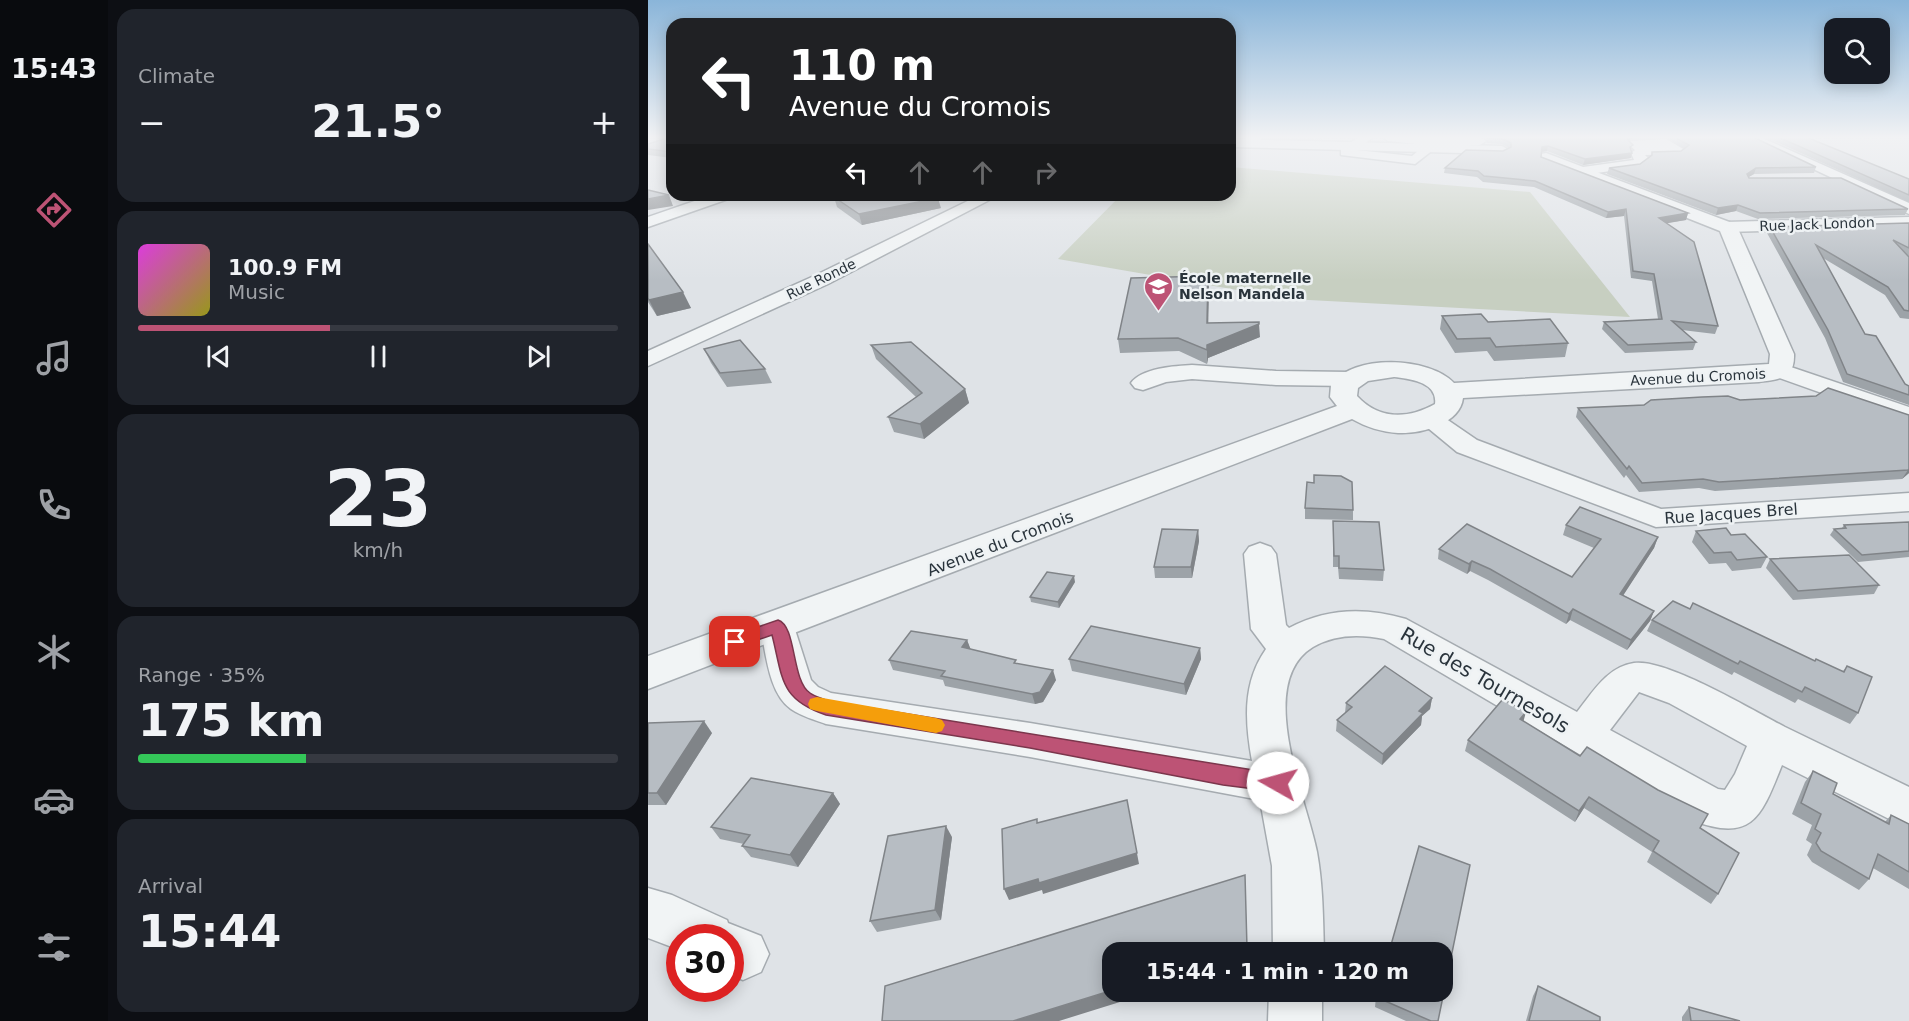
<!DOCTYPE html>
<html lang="en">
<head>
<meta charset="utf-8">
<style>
  :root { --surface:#171b24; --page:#20242c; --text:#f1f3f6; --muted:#9ea1a6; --line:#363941; --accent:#bd5375 }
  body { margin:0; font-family:"DejaVu Sans",sans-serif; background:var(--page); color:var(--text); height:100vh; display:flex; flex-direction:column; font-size:22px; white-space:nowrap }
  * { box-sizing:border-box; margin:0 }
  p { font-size:20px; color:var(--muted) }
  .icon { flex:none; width:33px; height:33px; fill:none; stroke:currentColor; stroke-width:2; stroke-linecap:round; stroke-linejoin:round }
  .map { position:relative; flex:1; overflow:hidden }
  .side { display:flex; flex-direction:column; gap:9px; padding:9px; background:#0d0f14; width:540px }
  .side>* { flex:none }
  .guide { position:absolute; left:18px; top:18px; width:570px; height:183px; border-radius:18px; box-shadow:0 3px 15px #0003; background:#202124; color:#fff; overflow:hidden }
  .fabs { position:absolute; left:1176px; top:18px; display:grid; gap:12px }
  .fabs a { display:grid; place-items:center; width:66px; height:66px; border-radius:12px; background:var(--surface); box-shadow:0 3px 15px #0003; font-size:30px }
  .speed { position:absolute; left:18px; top:924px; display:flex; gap:12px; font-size:30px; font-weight:700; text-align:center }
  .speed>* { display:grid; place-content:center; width:78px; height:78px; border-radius:50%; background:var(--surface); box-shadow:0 3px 15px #0003; line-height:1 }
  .speed .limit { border:9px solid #d22; background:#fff; color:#111 }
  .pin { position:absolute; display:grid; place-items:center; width:51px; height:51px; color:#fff; margin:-26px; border-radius:12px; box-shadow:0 3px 9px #0006 }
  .me { position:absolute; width:66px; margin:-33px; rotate:277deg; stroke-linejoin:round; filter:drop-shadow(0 0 4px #0008) }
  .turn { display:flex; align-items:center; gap:21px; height:126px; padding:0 24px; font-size:27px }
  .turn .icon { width:78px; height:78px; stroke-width:2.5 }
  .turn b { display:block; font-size:42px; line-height:51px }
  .lanes { display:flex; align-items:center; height:57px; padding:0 24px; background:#0003; justify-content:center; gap:30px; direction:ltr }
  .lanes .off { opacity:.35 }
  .big { font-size:45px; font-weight:800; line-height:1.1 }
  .side .widget { flex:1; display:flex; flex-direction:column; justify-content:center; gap:9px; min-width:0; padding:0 21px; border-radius:18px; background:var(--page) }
  .side .dial { align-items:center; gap:0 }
  .dial b { font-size:78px; line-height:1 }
  .song { display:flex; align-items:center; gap:18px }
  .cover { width:72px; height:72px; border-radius:9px; background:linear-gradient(135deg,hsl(300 70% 55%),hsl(60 70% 35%)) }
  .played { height:6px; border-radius:3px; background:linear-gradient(90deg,var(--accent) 40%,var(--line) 40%) }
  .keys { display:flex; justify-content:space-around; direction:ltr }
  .heat { display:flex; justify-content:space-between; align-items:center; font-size:33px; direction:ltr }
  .charge { height:9px; border-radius:4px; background:linear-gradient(90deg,#34c759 35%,var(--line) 0) }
  .trip { position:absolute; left:454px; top:942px; width:351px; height:60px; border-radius:18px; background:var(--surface); box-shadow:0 3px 15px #0003; font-weight:800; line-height:60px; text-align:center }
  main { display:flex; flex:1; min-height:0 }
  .menu { display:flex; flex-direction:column; width:108px; justify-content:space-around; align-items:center; background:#090b0e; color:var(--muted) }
  .menu .icon { width:42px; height:42px }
  .menu .current { color:var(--accent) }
  .menu b { font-size:27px; color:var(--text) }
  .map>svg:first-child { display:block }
  .green { fill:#c7cfc1 }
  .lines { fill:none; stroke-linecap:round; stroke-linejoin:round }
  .minor-casing { stroke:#a5abb0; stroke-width:3 }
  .tertiary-casing { stroke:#a5abb0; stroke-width:3 }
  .minor { fill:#f1f4f5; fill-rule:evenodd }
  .tertiary { fill:#f1f4f5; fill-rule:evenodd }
  .wall { fill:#9da3a8 }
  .shaded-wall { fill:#808488 }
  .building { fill:#b7bdc3; stroke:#808488; stroke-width:1.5 }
  .route { fill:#bd5375; stroke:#7b364c; stroke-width:1.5 }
  .slow { fill:#f59e0b }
  .labels { text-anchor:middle; stroke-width:5; stroke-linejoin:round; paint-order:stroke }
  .far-street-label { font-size:14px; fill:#2a343c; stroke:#eef2f4 }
  .far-poi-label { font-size:14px; font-weight:bold; fill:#2a343c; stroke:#eef2f4; text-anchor:start }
  .street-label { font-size:16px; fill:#2a343c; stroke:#eef2f4 }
  .near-street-label { font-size:20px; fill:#2a343c; stroke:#eef2f4 }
</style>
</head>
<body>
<main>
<nav class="menu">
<b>15:43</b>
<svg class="icon current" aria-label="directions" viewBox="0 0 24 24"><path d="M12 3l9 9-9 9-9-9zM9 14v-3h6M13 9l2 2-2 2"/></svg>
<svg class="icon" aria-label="music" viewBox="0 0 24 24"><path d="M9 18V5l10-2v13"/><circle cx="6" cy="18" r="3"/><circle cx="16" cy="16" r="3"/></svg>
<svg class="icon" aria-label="phone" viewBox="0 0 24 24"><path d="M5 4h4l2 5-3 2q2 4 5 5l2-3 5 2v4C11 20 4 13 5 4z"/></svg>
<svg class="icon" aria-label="climate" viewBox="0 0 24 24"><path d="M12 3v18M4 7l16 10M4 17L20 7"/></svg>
<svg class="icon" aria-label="car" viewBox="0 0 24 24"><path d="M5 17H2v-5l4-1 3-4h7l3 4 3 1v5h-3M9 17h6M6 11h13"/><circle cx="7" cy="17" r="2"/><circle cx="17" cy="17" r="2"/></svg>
<svg class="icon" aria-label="filters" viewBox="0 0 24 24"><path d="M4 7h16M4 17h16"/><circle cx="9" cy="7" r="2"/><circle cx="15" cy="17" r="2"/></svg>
</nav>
<section class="side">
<div class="widget"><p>Climate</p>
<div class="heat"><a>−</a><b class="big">21.5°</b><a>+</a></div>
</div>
<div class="widget">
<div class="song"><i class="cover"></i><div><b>100.9 FM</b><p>Music</p></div></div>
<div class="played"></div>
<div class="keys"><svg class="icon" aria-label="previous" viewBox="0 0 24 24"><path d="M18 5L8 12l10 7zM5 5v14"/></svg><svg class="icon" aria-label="pause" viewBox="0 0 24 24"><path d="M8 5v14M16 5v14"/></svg><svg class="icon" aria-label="next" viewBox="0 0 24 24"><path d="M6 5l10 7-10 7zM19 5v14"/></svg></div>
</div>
<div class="widget dial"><b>23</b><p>km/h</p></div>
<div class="widget"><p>Range · 35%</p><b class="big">175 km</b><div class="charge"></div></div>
<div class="widget"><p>Arrival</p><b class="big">15:44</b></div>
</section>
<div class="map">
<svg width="1261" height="1021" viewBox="0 0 1261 1021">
  <rect width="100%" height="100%" fill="#dfe3e7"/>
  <polygon class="green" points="582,167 882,192 982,317 642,299 410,259 473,195 582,195"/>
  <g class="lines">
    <defs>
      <g id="minor">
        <polygon points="601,137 617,137 600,146 592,146 592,140"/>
        <polygon points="711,137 725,137 709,150 764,156 777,145 740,141 734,137 832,137 838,141 832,145 790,146 767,164 693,155 693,149"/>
        <polygon points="1097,137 1112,137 1261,203 1261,214"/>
        <polygon points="1018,139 1037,150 1031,154 997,155 1001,159 990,167 935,175 928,171 935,167 986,160 983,153 987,150 980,144 982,141"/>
        <polygon points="64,195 85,195 83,198 0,227 0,217"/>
        <polygon points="332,195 351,195 180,284 0,366 0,351 166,276"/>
        <polygon points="1261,217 1261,227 1078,232 1070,227 1078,222"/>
        <polygon points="1131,363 1261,407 1261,424 1123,375 1119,370 1123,365"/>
        <path d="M544,365l84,6 74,1 8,2 4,5 -4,5 -8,2 -74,-1 -84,-6 -26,3 -23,8 -8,-2 -4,-5c11,-15 43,-17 61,-18z"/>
        <polygon points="782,411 791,414 829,440 1013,509 1261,493 1261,511 1008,527 809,452 769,419 773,414"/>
        <path d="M612,543l11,4 5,7 10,71 3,3c37,-20 77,-21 117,-9l171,93c16,-20 30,-45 57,-49 32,-5 120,48 151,64 41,20 83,40 124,60v42l-127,-64c-21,52 -29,78 -91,55l-307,-181c-24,-5 -49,-5 -71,8 -59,36 -6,153 4,205 6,33 6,67 7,100h-51l-1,-86 -12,-66 -230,-43 -204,-33c-11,-4 -25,-8 -35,-15 -23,-16 -25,-58 -31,-83l5,-9 13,-4 13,4 20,63 7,7 13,6 199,30 222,38c-7,-39 -10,-78 14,-112l-15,-20 -7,-75 5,-7zM991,692l30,11 78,43 -12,28 -10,16 -7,-1 -108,-59z"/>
        <polygon points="0,888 24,895 79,920 80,923 113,936 121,954 113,972 95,980 82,975 82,938 32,938 32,950 0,938"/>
        <polygon points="621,992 674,992 674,1021 620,1021"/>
      </g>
      <g id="tertiary">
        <polygon points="582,139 854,146 861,150 854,154 582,147"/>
        <path d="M898,153l186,70 7,8 55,123c1,25 -14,25 -35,28l-296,16c-3,26 -42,36 -65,35 -16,-1 -32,-6 -46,-14l-704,270v-33l689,-250 -7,-9 1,-12c22,-32 99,-28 123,-2l315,-19 1,-10 -50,-123 -179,-71v-6zM746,377c16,2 44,5 41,27 -27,15 -56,16 -78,-8l1,-8 10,-7z"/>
      </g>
    </defs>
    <use href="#minor" class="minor-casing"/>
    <use href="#tertiary" class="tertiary-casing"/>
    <use href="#minor" class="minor"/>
    <use href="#tertiary" class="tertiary"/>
  </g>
  <g class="wall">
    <polygon points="24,137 24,158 0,155 0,144"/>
    <polygon points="839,137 1017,137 982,139 981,141 983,150 983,158 935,165 899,151 893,152 893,157 1040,213 1038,220 1018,223 1070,326 1067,334 1034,330 1048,342 1045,350 977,353 954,329 956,322 1010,319 1004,281 983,278 976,216 958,218 886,187 835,182 829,177 796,173 797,168 855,151 861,148 854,144 839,143"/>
    <polygon points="1018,137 1105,137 1168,167 1166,173 1106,174 1101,177 1101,178 1260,209 1257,215 1110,219 1088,211 1068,215 959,174 961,168 992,164 1003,156 1004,152 1033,151 1036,149"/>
    <polygon points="1117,137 1158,137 1261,179 1261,202"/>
    <polygon points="186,197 293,208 214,225 189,207"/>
    <polygon points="1261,223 1261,256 1260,256 1261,257 1261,319 1252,318 1237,295 1175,258 1217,334 1257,384 1261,386 1261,405 1195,382 1177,338 1119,233 1122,227"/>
    <polygon points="0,244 43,308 9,316 0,302"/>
    <polygon points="560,276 560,323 612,337 560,358 559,364 531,351 472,353 470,339"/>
    <polygon points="794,316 840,322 920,343 917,357 846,361 839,351 807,353 792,329"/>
    <polygon points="223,345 317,389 321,403 276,439 246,432 240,417 268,397 228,359"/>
    <polygon points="56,349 117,369 124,383 79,387 63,363"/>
    <polygon points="1092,400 1261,415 1261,473 1254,479 1067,491 1051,488 991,492 978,475 976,478 928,417 930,408"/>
    <polygon points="657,508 705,510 705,520 657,519"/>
    <polygon points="685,521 736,570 735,581 691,579 690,567 685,567"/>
    <polygon points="1261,522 1261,557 1210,562 1182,535 1186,529 1194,528 1196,525"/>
    <polygon points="918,525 1010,537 1006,548 975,595 1006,611 1002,621 979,650 922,620 918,624 840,580 822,571 819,574 790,559 791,549 924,577 946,548 915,535"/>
    <polygon points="550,530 551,541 544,578 507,578 506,567"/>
    <polygon points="1048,531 1119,557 1113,568 1084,571 1078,563 1061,564 1044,542"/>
    <polygon points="1122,559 1231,585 1226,594 1145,600 1118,568"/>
    <polygon points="427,582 411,608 383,602 382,597"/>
    <polygon points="1042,609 1167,661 1195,671 1199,666 1210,713 1202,724 1150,699 1147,703 1086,672 1084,675 999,631 1004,620"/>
    <polygon points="319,640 322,649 369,664 408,680 395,702 387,704 297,686 295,680 245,670 241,660"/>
    <polygon points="552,648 553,659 538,695 424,671 421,659"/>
    <polygon points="784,698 782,709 774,716 773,725 734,765 688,731 689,720 697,713 698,703"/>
    <polygon points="875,721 932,756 1052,828 1070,894 1063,904 999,862 1004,852 936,808 927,822 817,751 820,740"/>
    <polygon points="0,723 64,733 18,805 0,805"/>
    <polygon points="1165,771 1185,794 1237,822 1243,815 1261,824 1261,889 1225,868 1221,879 1211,890 1164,862 1159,855 1164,844 1158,840 1164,825 1144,814 1157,782"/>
    <polygon points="185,793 192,804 150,867 103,857 94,846 96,844 72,839 63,827"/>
    <polygon points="304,837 293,920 229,932 222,921"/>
    <polygon points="890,986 952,1021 878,1021 885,996"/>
    <polygon points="728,997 790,1021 758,1021 727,1007"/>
    <polygon points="1041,1007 1092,1021 1034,1021 1034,1017"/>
  </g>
  <g class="shaded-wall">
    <polygon points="981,137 1017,137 982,139 978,144"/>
    <polygon points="900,146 899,151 893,152 894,147"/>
    <polygon points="984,153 983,158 935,165 937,159"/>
    <polygon points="1108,168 1106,174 1097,179 1099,174"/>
    <polygon points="21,195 25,206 0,210 0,199"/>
    <polygon points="289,195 293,208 214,225 211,214"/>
    <polygon points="1090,205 1088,211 1068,215 1070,208"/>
    <polygon points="978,209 976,216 958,218 960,212"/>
    <polygon points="1040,213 1038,220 1009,225 1011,218"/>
    <polygon points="560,276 561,289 560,336 559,323"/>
    <polygon points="35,292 43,308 9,316 1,300"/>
    <polygon points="611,324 612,337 560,358 559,364 559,345"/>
    <polygon points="317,389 321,403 276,439 272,424"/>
    <polygon points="1261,469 1261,473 1254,479 1260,470"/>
    <polygon points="550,530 551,541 544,578 543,567"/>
    <polygon points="1010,537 1006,548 969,605 972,594"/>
    <polygon points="824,561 822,571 819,574 821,564"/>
    <polygon points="426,576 427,582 411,608 410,602"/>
    <polygon points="925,609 922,620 918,624 921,614"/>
    <polygon points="1006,611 1002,621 979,650 983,640"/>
    <polygon points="319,640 323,650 314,647"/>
    <polygon points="552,648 553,659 538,695 536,684"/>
    <polygon points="405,670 408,680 395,702 387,704 384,694"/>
    <polygon points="784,698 782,709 774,716 773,725 734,765 735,754 771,711"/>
    <polygon points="878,712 875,723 872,719"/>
    <polygon points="56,721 64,733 18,805 9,793"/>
    <polygon points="185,793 192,804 150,867 142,855"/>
    <polygon points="941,797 936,808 927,822 931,811"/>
    <polygon points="479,800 491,864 395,894 394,890 361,900 356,889"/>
    <polygon points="298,826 304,837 293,920 287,910"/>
    <polygon points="597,875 599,952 584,952"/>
    <polygon points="465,990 465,992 504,992 411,1021 365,1021"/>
  </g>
  <g class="building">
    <polygon points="22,137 24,137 24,152 0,149 0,144"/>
    <polygon points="840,137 981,137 979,139 985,145 982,147 984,153 937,159 900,146 894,147 893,157 1040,213 1011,218 1046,242 1070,326 1024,321 1048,342 980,345 956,322 1014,319 1006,274 985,271 978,209 960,212 887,181 836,176 830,171 797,168 818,150 855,151 863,147 863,143 855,139 839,138"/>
    <polygon points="1027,137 1105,137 1168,167 1108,168 1099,174 1101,178 1193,178 1260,209 1112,213 1090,205 1070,208 961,168 992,164 1004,155 1004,152 1033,151 1041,145"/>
    <polygon points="1130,137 1158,137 1261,179 1261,195"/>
    <polygon points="0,190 21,195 0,199"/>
    <polygon points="197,195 289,195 290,198 211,214 186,197"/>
    <polygon points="1261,223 1261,248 1245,240 1261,257 1261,311 1256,310 1240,287 1168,245 1217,334 1228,336 1257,384 1261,386 1261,395 1199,374 1180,330 1122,227"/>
    <polygon points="0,244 35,292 1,300 0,298"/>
    <polygon points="560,276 559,323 611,322 611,324 559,345 559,350 530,338 470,339 483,278"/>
    <polygon points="833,314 840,322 902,319 920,343 848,347 842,338 809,339 794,316"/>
    <polygon points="92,340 117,369 72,373 56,349"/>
    <polygon points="263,342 317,389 272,424 240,417 274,393 223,345"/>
    <polygon points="1180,388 1261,415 1261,469 1260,470 1071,482 1055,479 994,483 981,466 979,469 930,408 996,405 1003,400 1054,397 1080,396 1092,400 1168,396"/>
    <polygon points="666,475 693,476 704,482 705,510 657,508 659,482 666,483"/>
    <polygon points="932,507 1010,537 972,594 1006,611 983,640 925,609 921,614 842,569 824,561 821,564 791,549 819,524 924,577 953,539 918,525"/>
    <polygon points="685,521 731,522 736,570 691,568 691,556 686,556"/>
    <polygon points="1261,522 1261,551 1214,555 1186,529 1198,528 1196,525"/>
    <polygon points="1078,528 1083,535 1097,534 1119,557 1089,560 1083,552 1066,553 1048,531"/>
    <polygon points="514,529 550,530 543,567 506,567"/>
    <polygon points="1201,555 1231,585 1150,591 1122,559"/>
    <polygon points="399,572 426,576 410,602 382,597"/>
    <polygon points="1025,601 1042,609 1045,603 1167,661 1168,659 1196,672 1199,666 1224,677 1210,713 1157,687 1154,692 1092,661 1090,664 1004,620"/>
    <polygon points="443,626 552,648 536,684 421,659"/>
    <polygon points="263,631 319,640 314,647 368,660 366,663 405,670 392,692 384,694 293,676 297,671 241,660"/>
    <polygon points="737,666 784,698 771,711 775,713 735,754 689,720 704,707 698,703"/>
    <polygon points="855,699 878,712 872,719 932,756 939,747 1010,790 1060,814 1052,828 1091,853 1070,894 1005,851 1011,841 941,797 931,811 820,740"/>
    <polygon points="56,721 9,793 0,793 0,723"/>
    <polygon points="1165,771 1189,783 1185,794 1241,824 1243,815 1261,824 1261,872 1230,854 1221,879 1173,851 1168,843 1173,833 1167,829 1173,814 1153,803"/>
    <polygon points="103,778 185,793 142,855 94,846 102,835 63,827"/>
    <polygon points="479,800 489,853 391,883 390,879 356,889 354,829 389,819 389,823"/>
    <polygon points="298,826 287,910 222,921 240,836"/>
    <polygon points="771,846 822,865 790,1021 783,1021 728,997 730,992 795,992 795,952 741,952"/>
    <polygon points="597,875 599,948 584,952 465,952 465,990 365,1021 234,1021 237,986"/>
    <polygon points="890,986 952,1017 952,1021 881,1021"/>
    <polygon points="1041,1007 1092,1021 1043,1021"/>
  </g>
  <linearGradient id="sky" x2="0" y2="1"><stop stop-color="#8ab5d9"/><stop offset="0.49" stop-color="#f1f2f4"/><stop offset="1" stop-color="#f1f2f4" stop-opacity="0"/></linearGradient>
  <rect width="1261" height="280" fill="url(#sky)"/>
  <path class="route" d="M130,620c19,6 13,60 32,73 5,4 13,5 18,8l450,73 7,3 3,6 -3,6 -7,3 -55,-7 -193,-37 -204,-33c-47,-16 -43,-37 -54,-80l-37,13 -9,-6 3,-5z"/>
  <polygon class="slow" points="169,697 288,718 294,720 297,725 294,731 288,733 169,711 162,709 160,704 162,699"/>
  <defs>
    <symbol id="school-pin" viewBox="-11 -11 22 30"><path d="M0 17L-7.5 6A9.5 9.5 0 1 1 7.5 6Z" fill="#bd5375" stroke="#eef2f4"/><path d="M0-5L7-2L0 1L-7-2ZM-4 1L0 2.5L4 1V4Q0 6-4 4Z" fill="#fff"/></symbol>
  </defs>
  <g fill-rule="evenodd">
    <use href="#school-pin" x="494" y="270" width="33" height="45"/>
  </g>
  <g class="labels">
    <g class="far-street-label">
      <text transform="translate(1169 224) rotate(-2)" y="5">Rue Jack London</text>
      <text transform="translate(173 279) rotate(-26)" y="5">Rue Ronde</text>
      <text transform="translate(1050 377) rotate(-3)" y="5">Avenue du Cromois</text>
    </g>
    <g class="far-poi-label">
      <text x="531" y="283">École maternelle<tspan x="531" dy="16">Nelson Mandela</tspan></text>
    </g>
    <g class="street-label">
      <text transform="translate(1083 513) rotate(-4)" y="6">Rue Jacques Brel</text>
      <text transform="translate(352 543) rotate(-21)" y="6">Avenue du Cromois</text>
    </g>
    <g class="near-street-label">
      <text transform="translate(837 680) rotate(30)" y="7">Rue des Tournesols</text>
    </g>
  </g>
</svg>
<div class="fabs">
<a><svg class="icon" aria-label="search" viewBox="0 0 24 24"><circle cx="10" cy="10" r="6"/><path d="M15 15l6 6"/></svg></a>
</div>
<div class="speed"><div class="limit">30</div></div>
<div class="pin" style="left:87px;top:642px;background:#d93025"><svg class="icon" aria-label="arrive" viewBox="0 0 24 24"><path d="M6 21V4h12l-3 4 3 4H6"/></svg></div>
<svg class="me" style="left:630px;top:783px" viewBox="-20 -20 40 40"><circle r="19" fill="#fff"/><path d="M0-13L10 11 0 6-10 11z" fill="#bd5375"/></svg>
<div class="trip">15:44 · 1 min · 120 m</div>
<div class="guide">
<div class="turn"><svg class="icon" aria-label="left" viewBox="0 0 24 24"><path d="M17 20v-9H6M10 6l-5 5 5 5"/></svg><div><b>110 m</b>Avenue du Cromois</div></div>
<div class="lanes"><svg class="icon" aria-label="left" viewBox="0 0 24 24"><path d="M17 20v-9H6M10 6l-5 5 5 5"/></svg><svg class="icon off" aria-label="ahead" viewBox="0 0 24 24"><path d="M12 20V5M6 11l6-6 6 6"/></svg><svg class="icon off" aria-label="ahead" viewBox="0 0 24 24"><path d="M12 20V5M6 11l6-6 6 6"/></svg><svg class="icon off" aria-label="right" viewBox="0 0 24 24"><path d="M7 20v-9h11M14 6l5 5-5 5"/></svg></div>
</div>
</div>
</main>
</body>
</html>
